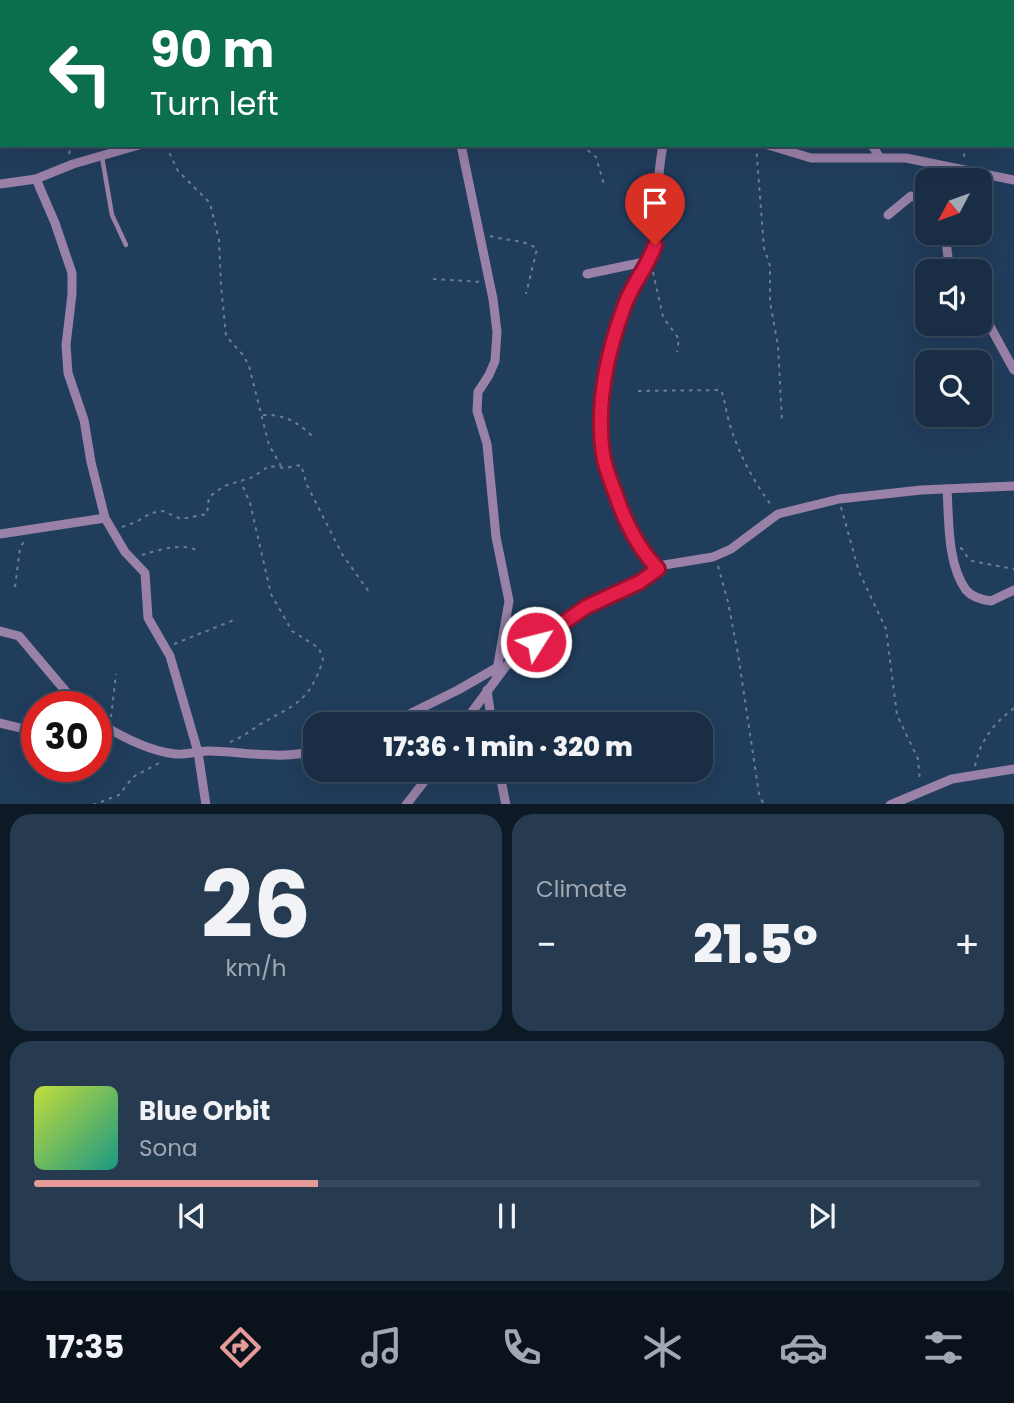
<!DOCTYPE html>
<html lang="en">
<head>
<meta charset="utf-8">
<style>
  :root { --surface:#192e45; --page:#263a50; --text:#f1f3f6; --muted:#9fa8b3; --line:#374a5e; --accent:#e69b98 }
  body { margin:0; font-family:Poppins,sans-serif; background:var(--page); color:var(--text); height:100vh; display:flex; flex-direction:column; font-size:26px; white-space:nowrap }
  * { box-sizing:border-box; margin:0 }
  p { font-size:23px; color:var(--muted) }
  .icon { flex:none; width:38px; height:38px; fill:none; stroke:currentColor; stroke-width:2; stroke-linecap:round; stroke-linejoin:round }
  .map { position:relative; height:804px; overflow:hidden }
  .drawer { display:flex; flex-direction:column; gap:10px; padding:10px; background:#0e1926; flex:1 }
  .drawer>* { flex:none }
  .banner { position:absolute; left:0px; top:0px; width:1015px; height:147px; box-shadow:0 7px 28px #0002,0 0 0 2px var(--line); background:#0b6e4f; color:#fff; overflow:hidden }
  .needle { width:46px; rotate:229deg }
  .fabs { position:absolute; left:915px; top:168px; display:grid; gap:14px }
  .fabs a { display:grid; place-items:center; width:77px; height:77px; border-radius:14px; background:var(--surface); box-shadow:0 7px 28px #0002,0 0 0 2px var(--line); font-size:35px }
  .speed { position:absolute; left:21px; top:691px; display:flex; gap:14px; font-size:35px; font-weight:700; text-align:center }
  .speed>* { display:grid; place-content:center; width:91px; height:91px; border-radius:50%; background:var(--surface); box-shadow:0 7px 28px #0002,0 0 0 2px var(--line); line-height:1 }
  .speed .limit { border:10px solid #d22; background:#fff; color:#111 }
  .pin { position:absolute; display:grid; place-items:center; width:60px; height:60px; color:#fff; margin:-72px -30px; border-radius:50% 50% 50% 0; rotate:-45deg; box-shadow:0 0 7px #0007 }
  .pin .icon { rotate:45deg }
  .me { position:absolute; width:77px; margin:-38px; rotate:54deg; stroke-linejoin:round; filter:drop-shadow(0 0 5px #0008) }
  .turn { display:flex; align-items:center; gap:24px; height:147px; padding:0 35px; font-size:32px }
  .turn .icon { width:91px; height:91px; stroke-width:2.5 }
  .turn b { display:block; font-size:49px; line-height:60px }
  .big { font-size:52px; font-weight:800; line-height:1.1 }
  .drawer .widget { flex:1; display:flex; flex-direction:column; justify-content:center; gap:10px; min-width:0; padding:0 24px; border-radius:21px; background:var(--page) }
  .drawer .dial { align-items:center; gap:0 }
  .dial b { font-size:91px; line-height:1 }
  .song { display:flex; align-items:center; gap:21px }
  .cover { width:84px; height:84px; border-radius:10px; background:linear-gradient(135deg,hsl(70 70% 55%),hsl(170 70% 35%)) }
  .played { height:7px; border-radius:4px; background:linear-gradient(90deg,var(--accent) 30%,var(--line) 30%) }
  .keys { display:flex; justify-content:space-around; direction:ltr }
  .heat { display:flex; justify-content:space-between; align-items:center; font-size:38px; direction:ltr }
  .drawer .tiles { flex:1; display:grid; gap:10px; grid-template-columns:1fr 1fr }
  .widget:last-child { grid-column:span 2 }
  .trip { position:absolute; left:303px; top:712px; width:410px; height:70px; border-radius:21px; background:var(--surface); box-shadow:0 7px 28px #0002,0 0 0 2px var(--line); font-weight:800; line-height:70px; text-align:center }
  .menu { display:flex; height:112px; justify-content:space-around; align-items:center; background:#0a121c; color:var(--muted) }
  .menu .icon { width:49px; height:49px }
  .menu .active { color:var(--accent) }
  .menu b { font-size:32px; color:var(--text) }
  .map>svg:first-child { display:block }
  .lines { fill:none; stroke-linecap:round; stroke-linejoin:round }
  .path { stroke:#677e99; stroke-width:2; stroke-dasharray:3.5 5; stroke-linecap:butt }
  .lane { stroke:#9981a7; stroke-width:4.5 }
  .street { stroke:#9981a7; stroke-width:9 }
  .route-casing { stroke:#92132f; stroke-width:18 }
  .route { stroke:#e11d48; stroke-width:12 }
</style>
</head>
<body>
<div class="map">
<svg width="1014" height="805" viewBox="0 0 1014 805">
  <rect width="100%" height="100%" fill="#213d5c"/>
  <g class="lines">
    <g class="path">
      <polyline points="0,13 2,16"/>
      <polyline points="169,145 168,150 178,171 210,203 219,240 221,285 226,336 243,355 249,366 269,445 281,466"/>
      <polyline points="581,145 596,157 604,185"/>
      <polyline points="756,145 764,248 770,266 770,302 778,346 782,421"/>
      <polyline points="963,145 965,162"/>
      <polyline points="69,154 71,145"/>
      <path d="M490,236c15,5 35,3 47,13l-11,45"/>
      <polyline points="653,272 663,317 679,339 677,352"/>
      <polyline points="433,279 481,282"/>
      <path d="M638,391l83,-1c4,10 5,21 8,32 9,30 23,57 42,83"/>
      <path d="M263,415c21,-1 35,7 50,22"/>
      <polyline points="841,507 859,572 886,629 897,715 918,759 920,781"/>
      <polyline points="122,527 136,522 151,513 163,511 181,519 207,514 209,497 224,486 253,477 269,466 285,468 301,465 307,485 342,554 369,592"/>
      <path d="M960,548c6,2 5,10 12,13l42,8"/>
      <path d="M142,555c16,-5 41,-13 56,-4"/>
      <polyline points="718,566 728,602 738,654 759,794 764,805"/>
      <polyline points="15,587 20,548 25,540"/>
      <polyline points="174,644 234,620"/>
      <polyline points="111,717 116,674"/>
      <path d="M230,742c11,-4 20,-11 29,-17 36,-21 50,-22 64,-65l-4,-12 -27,-17 -21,-37 -21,-91 -9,-21"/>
      <path d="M975,766c5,-25 18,-42 39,-58"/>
      <polyline points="93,805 119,795 133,777 161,762"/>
    </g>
    <polyline class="lane" points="102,157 112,215 126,245"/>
    <g class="street">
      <polyline points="175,0 176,2"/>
      <polyline points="371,0 372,2"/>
      <polyline points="644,0 646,2"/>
      <polyline points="20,2 26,0"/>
      <polyline points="351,2 354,0"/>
      <polyline points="797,2 797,0"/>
      <polyline points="0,35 2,32"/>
      <polyline points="461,145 493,299 497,332 495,361 489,375 478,392 477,411 487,444 496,537 509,601 496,676"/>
      <polyline points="768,145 811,158 906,158 1014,180"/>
      <polyline points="872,145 880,158"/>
      <polyline points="36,179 55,223 72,273 72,294 66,345 68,373 84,420 91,462 105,518 125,552 145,573 148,618 170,656 198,752 206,805"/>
      <polyline points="0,184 36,179 73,164 139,145"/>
      <polyline points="888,215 911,196 917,198 928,206"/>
      <polyline points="945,233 949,265 953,271"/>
      <polyline points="587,274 649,261"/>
      <polyline points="980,308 1014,370"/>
      <path d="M947,489c2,30 0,75 19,101 6,7 17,10 25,11l23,-11"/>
      <polyline points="0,534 105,518"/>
      <path d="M658,569c-24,-26 -50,-79 -55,-114 -7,-50 3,-106 22,-152 8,-20 24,-36 29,-57 4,-13 3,-29 3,-42 1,-20 2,-39 6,-59"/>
      <polyline points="0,631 19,636 79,707"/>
      <polyline points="487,690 492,724"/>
      <path d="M96,721c24,15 52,30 79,33 11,1 22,-3 33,-3 31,0 78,10 107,-1"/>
      <polyline points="0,723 37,732"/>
      <polyline points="389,724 458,690 498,667"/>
      <polyline points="463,724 506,666 559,624 616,592 640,582 664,565 713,557 731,549 778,514 839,499 921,490 1014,486"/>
      <polyline points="499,770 506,805"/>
      <polyline points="406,805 433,770"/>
      <polyline points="890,805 952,779 1014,769"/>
    </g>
  </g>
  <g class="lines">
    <defs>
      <path id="route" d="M536,642l50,-35 54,-25 18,-13c-20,-21 -33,-47 -42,-74 -5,-13 -11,-27 -13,-41 -7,-49 4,-101 21,-147 7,-22 24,-40 31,-62"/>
    </defs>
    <use href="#route" class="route-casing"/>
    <use href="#route" class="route"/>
  </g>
</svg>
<div class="fabs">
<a><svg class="needle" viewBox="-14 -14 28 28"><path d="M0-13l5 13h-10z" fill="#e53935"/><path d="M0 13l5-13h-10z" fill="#9fa8b3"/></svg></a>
<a><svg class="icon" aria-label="sound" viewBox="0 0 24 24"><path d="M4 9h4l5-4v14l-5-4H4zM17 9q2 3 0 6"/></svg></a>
<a><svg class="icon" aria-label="search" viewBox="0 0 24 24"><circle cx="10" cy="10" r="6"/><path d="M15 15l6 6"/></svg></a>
</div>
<div class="speed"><div class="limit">30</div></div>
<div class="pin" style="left:655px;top:245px;background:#d93025"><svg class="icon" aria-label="arrive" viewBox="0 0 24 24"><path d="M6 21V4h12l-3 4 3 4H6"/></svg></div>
<svg class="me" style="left:536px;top:642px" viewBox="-20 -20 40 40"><circle r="17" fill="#e11d48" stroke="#fff" stroke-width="3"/><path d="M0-11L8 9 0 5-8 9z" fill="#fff"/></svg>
<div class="trip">17:36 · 1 min · 320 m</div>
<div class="banner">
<div class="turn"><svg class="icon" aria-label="left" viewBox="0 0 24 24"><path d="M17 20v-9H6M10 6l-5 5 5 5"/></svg><div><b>90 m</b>Turn left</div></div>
</div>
</div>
<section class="drawer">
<div class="tiles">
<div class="widget dial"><b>26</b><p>km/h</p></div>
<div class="widget"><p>Climate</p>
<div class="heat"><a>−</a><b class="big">21.5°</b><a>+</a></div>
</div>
<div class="widget">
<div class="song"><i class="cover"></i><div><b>Blue Orbit</b><p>Sona</p></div></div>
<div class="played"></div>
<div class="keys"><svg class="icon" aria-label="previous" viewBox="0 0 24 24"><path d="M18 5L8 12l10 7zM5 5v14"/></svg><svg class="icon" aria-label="pause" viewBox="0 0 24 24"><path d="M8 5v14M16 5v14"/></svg><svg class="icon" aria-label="next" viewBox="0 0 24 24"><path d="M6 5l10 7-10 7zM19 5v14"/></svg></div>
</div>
</div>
</section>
<nav class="menu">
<b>17:35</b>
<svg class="icon active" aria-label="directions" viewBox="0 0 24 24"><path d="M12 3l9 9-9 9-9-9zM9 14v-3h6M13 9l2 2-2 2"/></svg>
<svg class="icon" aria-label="music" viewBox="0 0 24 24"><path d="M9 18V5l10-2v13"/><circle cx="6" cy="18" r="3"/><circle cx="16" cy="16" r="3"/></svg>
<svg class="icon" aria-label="phone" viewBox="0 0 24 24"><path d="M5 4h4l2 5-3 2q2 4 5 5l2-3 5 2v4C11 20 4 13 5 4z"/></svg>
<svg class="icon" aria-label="climate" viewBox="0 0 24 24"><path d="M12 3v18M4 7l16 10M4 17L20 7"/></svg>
<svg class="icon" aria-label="car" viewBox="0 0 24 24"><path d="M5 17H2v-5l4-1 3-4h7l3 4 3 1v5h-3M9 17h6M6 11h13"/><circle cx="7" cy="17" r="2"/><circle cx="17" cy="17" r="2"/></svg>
<svg class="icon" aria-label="filters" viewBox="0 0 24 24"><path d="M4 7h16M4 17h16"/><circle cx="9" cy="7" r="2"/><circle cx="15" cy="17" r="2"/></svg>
</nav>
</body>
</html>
